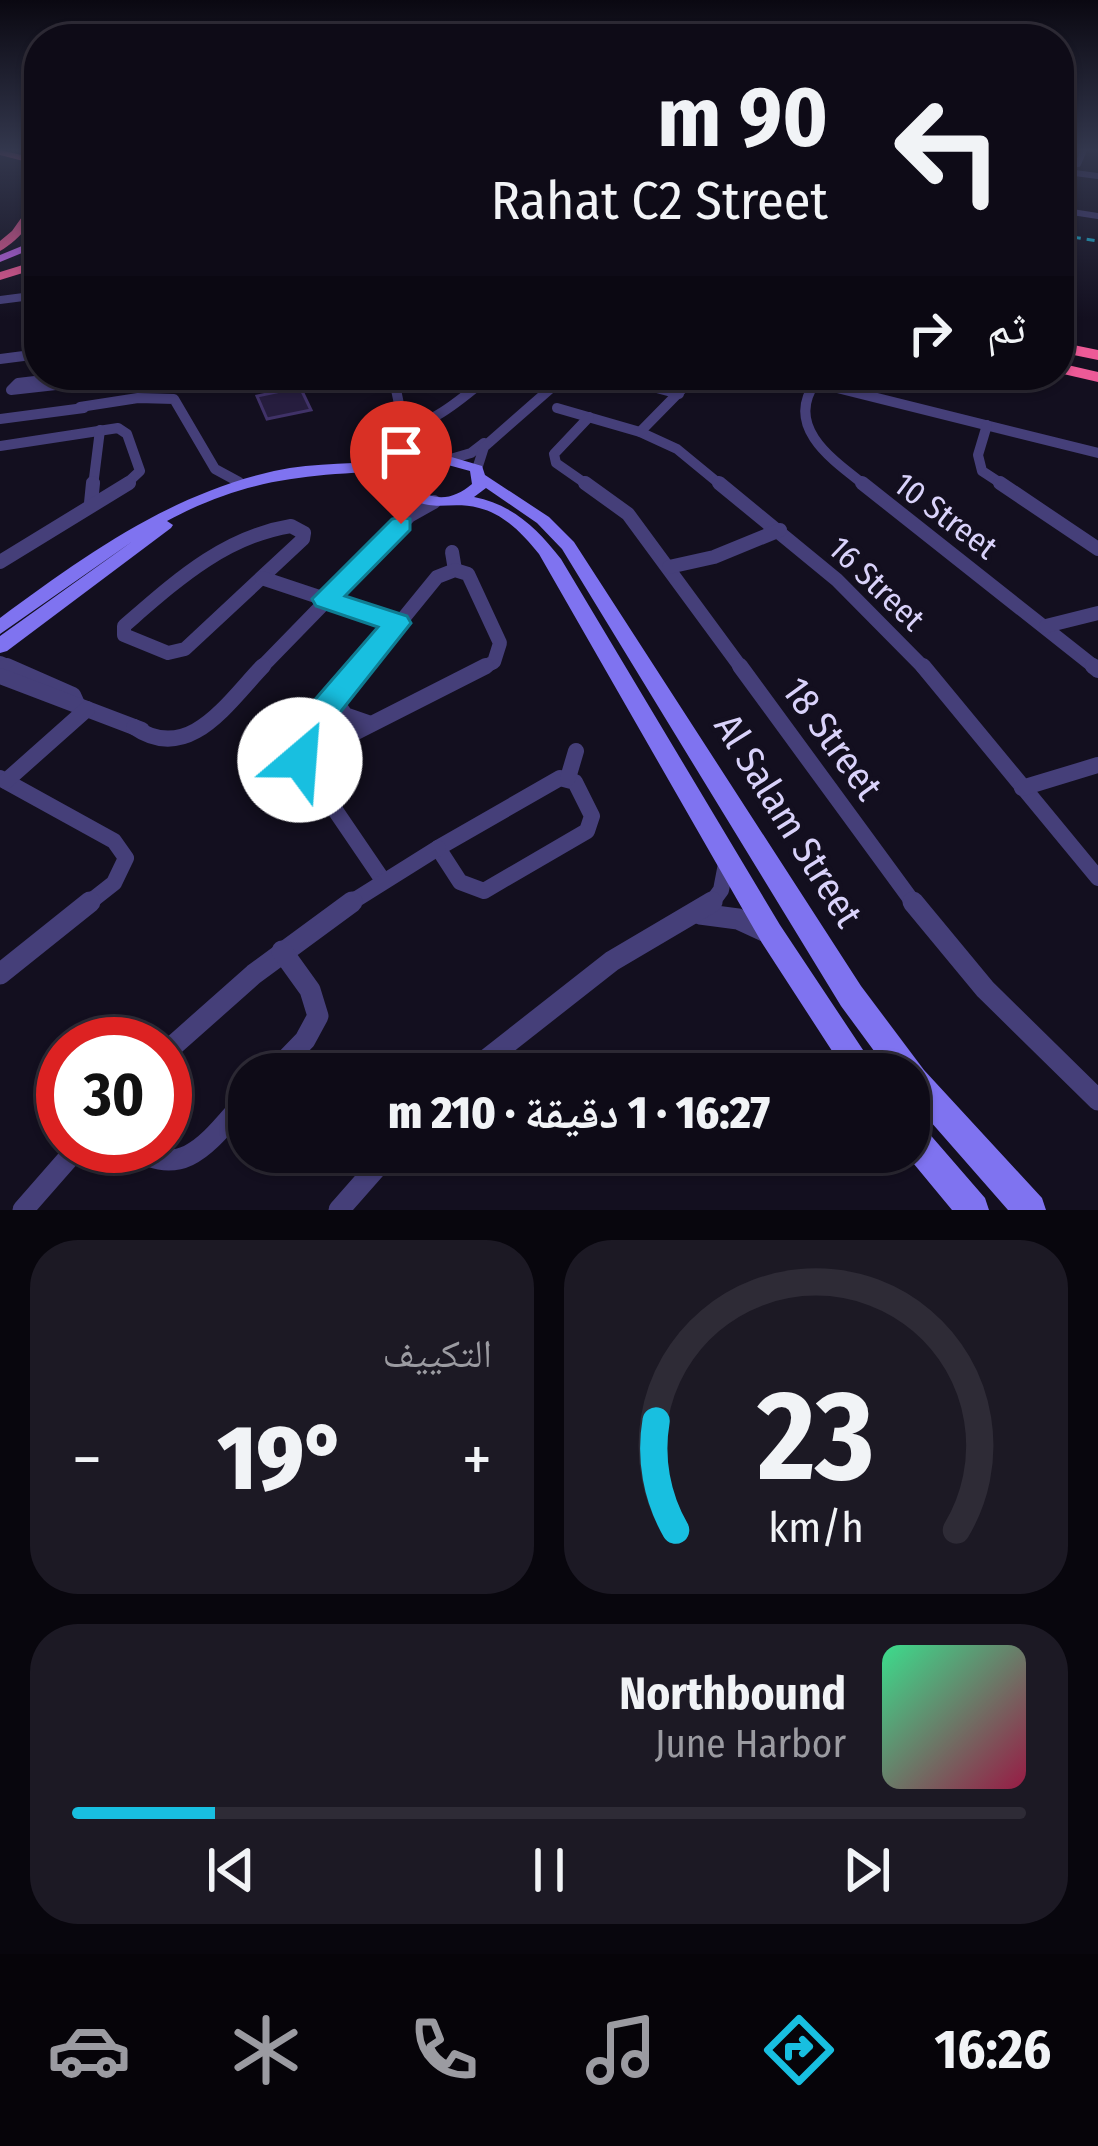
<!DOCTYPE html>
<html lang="ar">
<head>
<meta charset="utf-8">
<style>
  :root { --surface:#0e0b17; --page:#1c1924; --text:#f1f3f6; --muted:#9b9ba1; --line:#2e2b36; --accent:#18bfe0 }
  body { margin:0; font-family:"Fira Sans Condensed","Noto Naskh Arabic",sans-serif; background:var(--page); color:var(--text); direction:rtl; height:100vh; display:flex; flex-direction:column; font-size:45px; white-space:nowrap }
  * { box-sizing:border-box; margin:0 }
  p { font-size:39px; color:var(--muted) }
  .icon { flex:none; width:66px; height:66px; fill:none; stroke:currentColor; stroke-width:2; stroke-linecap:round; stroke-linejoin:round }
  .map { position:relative; height:1210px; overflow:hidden; direction:ltr }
  .details { display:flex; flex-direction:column; gap:30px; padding:30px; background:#08060d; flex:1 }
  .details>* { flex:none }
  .banner { position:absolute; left:24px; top:24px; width:1050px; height:366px; border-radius:48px; box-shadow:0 3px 9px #0004,0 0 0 3px var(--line); direction:rtl; background:#0e0b17; color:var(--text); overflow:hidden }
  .speed { position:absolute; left:36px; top:1017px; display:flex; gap:24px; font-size:60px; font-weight:700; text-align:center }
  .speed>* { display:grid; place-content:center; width:156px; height:156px; border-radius:50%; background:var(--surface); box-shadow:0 3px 9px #0004,0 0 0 3px var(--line); line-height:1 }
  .speed .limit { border:18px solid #d22; background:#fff; color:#111 }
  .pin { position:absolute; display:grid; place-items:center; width:102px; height:102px; color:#fff; margin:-123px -51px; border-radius:50% 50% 50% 0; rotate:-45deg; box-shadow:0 0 12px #0007 }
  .pin .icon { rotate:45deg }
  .me { position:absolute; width:132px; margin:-66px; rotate:27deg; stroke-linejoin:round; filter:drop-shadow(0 0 9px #0008) }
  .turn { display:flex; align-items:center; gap:42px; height:252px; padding:0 48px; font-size:54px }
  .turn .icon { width:156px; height:156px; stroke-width:2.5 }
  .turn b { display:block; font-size:84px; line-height:102px }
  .then { display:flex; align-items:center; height:114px; padding:0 48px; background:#0003; gap:24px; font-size:45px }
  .big { font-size:90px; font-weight:800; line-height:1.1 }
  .details .card { flex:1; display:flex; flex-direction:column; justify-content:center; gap:18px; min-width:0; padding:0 42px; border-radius:48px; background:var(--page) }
  .details .dial { align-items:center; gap:0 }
  .dial svg { height:312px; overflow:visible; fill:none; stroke:var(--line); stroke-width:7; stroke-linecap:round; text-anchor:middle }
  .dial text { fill:var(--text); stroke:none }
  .song { display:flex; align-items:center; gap:36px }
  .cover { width:144px; height:144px; border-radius:18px; background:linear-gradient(135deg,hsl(150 70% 55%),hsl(340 70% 35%)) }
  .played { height:12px; border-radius:6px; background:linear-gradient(90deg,var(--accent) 15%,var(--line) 15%) }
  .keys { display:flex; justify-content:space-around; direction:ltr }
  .heat { display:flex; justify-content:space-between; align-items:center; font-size:66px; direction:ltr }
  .details .tiles { flex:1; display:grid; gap:30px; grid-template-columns:1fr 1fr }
  .card:last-child { grid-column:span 2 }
  .trip { position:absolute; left:228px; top:1053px; width:702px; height:120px; border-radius:48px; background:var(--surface); box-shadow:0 3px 9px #0004,0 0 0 3px var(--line); font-weight:800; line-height:120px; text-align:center; direction:rtl }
  .tab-bar { display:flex; height:192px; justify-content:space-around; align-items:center; background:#060409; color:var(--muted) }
  .tab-bar .icon { width:84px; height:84px }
  .tab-bar .active { color:var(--accent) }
  .tab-bar b { font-size:54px; color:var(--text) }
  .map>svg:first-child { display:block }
  .building { fill:#261d3e; stroke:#403268; stroke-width:3 }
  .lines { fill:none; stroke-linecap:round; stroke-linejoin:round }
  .street-far5 { stroke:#453f79; stroke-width:6 }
  .street-far4 { stroke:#453f79; stroke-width:8 }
  .street-far3 { stroke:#453f79; stroke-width:10 }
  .street-far2 { stroke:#453f79; stroke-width:14 }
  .street-far1 { stroke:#453f79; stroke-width:16 }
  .street { stroke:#453f79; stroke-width:21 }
  .secondary { fill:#7f73f0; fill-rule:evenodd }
  .primary { fill:#c465ee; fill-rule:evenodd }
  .highway { fill:#ed5a97; fill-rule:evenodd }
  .rail { stroke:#18bfe0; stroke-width:3; stroke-dasharray:8 6; stroke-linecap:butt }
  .route { fill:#18bfe0; stroke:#107c92; stroke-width:3 }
  .labels { text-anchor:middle; stroke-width:9; stroke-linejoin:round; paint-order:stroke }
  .street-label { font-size:33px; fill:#d9d2fa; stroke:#130f1f }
  .near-street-label { font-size:39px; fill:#d9d2fa; stroke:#130f1f }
</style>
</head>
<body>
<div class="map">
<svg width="1098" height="1210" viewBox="0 0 1098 1210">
  <rect width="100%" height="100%" fill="#130f1f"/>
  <polygon class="building" points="300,387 311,410 267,419 257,396"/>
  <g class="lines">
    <g class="street-far5">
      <polyline points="1078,164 1084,150"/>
      <polyline points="1059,171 1098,176"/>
      <polyline points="1059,210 1098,216"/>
    </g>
    <polyline class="street-far4" points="0,300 39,295"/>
    <g class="street-far3">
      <polyline points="0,359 39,354"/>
      <polyline points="86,375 18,383 11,390 101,380 106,375"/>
      <path d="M393,375l6,29 -7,15c34,16 64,-18 91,-37l-7,-7"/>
      <polyline points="608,375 679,394"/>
      <polyline points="785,375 1098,453"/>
      <path d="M815,383c-31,45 19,78 51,103"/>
      <polyline points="80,407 138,398 174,399 215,469 239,482"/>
      <polyline points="557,408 640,432 677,449 722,486"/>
      <polyline points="0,419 84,408"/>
      <polyline points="987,425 978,455 982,471 1005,486"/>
      <polyline points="640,432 696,375"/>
      <polyline points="0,446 118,428 127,434 140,471 124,486"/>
      <polyline points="447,460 471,453 484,443"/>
      <polyline points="477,469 484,447 566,375"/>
      <polyline points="93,486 100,430"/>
      <polyline points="589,486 556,463 554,454 589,417"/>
    </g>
    <g class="street-far2">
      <polyline points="585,483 628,514 742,669"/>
      <polyline points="719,483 837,580 925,669"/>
      <polyline points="862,483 1097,669"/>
      <polyline points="1000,483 1098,549"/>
      <polyline points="91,503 93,483"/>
      <path d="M291,526l13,7 -1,6 -118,110 -17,4 -44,-18v-9c51,-44 99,-89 167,-100z"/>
      <polyline points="452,552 455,570"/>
      <polyline points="0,562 129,483"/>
      <polyline points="669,567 714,557 780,530"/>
      <polyline points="262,578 397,623"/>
      <polyline points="1046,626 1098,613"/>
      <polyline points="0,663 14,669"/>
      <polyline points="260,669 409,516 434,502"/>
      <polyline points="362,669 437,577 455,570 468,574 500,643 494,662 480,669"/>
    </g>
    <g class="street-far1">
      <polyline points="7,666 73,695 77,704"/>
      <polyline points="740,666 915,905"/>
      <polyline points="923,666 1098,878"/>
      <polyline points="1093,666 1098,670"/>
      <polyline points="0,676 142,730"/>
      <polyline points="334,699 345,715 368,723"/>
      <path d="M134,727c55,38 94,-25 129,-61"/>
      <polyline points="301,760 382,879"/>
      <polyline points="301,760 300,744 364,666"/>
      <polyline points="301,760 486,666"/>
      <polyline points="0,778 114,841 126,858 114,883 86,905"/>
      <polygon points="560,778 575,782 592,816 587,831 484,891 460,882 438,848"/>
      <polyline points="568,778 576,751"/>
      <polyline points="6,781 87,709"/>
      <polyline points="1022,788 1098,765"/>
      <polyline points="347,905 438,848"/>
      <polyline points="710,905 721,890 726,864"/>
    </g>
    <g class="street">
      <polyline points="913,902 985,989 1098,1100"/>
      <polyline points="700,914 738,919 764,931"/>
      <polyline points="0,974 90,902"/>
      <polyline points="165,1053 254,974 352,902"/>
      <polyline points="272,1074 305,1040 318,1016 310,990 282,951"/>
      <polyline points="468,1074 612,961 712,902"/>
      <path d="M131,1146c55,39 82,-11 118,-49"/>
      <polyline points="23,1210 79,1146"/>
      <polyline points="339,1210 390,1152"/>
    </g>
    <g class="secondary">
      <path d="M448,456l34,10 3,9 64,42 25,25 287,444 63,84 118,128 4,12h-38l-99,-113v-23h-18l-50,-68 -279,-457 -25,-26 -51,-35 -12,9c39,8 63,31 87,62l219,366 99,149h-32l-85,-131 -223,-389c-16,-20 -35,-40 -60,-46 -33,-9 -54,10 -81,-22l8,-16c-92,5 -154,5 -239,51l6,4 -2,3 -164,123 -7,2v-17l133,-95 -133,93v-16c85,-63 169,-123 274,-147 42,-9 85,-7 128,-10 15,-1 30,-4 46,-5zM448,465l22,6 2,13c-19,16 -39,19 -58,1 4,-18 17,-19 34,-20z"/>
      <polygon points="909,1119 920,1123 985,1198 989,1210 952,1210 904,1152 909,1152"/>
    </g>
    <polygon class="primary" points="39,239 39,246 0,262 0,255"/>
    <g class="highway">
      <polygon points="0,150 39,159 39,165 0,155"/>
      <path d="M39,193c0,24 -18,46 -39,58v-10l12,-10z"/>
      <polygon points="39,260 39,268 0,280 0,272"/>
      <polygon points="1059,342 1098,350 1098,360 1059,352"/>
      <polygon points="1059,363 1098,372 1098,382 1059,373"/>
    </g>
    <polyline class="rail" points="1059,235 1098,241"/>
  </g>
  <linearGradient id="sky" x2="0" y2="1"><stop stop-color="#0a0811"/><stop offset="0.47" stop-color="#33374d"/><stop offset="1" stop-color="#33374d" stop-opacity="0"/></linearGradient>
  <rect width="1098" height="319" fill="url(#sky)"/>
  <polygon class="route" points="401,517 410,519 410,530 345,596 407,616 411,623 319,739 311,769 300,773 288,769 283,760 292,726 378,627 316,606 312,599 392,519"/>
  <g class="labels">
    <g class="street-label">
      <text transform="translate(946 515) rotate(37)" y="12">10 Street</text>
      <text transform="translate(877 583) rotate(44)" y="12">16 Street</text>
    </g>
    <g class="near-street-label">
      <text transform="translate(833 738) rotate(54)" y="14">18 Street</text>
      <text transform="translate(789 820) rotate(58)" y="14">Al Salam Street</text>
    </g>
  </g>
</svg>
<div class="speed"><div class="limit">30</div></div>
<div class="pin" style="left:401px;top:524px;background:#d93025"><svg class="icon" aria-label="arrive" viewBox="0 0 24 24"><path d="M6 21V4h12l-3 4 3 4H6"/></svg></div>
<svg class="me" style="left:300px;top:760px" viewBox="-20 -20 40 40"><circle r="19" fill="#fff"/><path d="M0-13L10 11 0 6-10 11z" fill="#18bfe0"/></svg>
<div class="trip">16:27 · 1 دقيقة · 210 m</div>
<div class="banner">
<div class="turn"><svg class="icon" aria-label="left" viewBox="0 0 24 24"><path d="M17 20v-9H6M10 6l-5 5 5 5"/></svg><div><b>90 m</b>Rahat C2 Street</div></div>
<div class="then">ثم<svg class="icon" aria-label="right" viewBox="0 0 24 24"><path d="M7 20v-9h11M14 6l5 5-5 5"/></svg></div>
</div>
</div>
<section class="details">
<div class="tiles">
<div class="card dial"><svg viewBox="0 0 100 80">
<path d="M14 69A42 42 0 1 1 86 69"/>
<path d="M14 69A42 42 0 0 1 9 41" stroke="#18bfe0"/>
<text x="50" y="56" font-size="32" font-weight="700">23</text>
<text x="50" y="72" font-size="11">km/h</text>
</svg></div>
<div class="card"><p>التكييف</p>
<div class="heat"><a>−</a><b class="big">19°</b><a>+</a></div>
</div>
<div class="card">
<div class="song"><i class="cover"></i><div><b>Northbound</b><p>June Harbor</p></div></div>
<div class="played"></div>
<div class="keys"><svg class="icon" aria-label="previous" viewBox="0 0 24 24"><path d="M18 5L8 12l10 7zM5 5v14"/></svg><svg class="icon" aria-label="pause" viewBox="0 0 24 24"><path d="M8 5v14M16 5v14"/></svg><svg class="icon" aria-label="next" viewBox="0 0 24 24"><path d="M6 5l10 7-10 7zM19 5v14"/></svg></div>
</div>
</div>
</section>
<nav class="tab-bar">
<b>16:26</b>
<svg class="icon active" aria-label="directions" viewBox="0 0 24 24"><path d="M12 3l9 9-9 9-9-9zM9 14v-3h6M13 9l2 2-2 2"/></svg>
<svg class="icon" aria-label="music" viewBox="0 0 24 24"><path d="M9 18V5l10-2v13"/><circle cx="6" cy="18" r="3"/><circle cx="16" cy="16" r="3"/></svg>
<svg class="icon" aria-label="phone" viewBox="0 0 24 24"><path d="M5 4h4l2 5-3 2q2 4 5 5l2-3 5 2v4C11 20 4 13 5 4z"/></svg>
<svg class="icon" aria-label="climate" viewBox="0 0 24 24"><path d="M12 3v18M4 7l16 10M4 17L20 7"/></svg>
<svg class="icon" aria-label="car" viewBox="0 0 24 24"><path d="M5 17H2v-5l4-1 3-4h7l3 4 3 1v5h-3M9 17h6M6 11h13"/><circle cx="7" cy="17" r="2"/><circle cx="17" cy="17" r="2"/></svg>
</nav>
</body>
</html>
